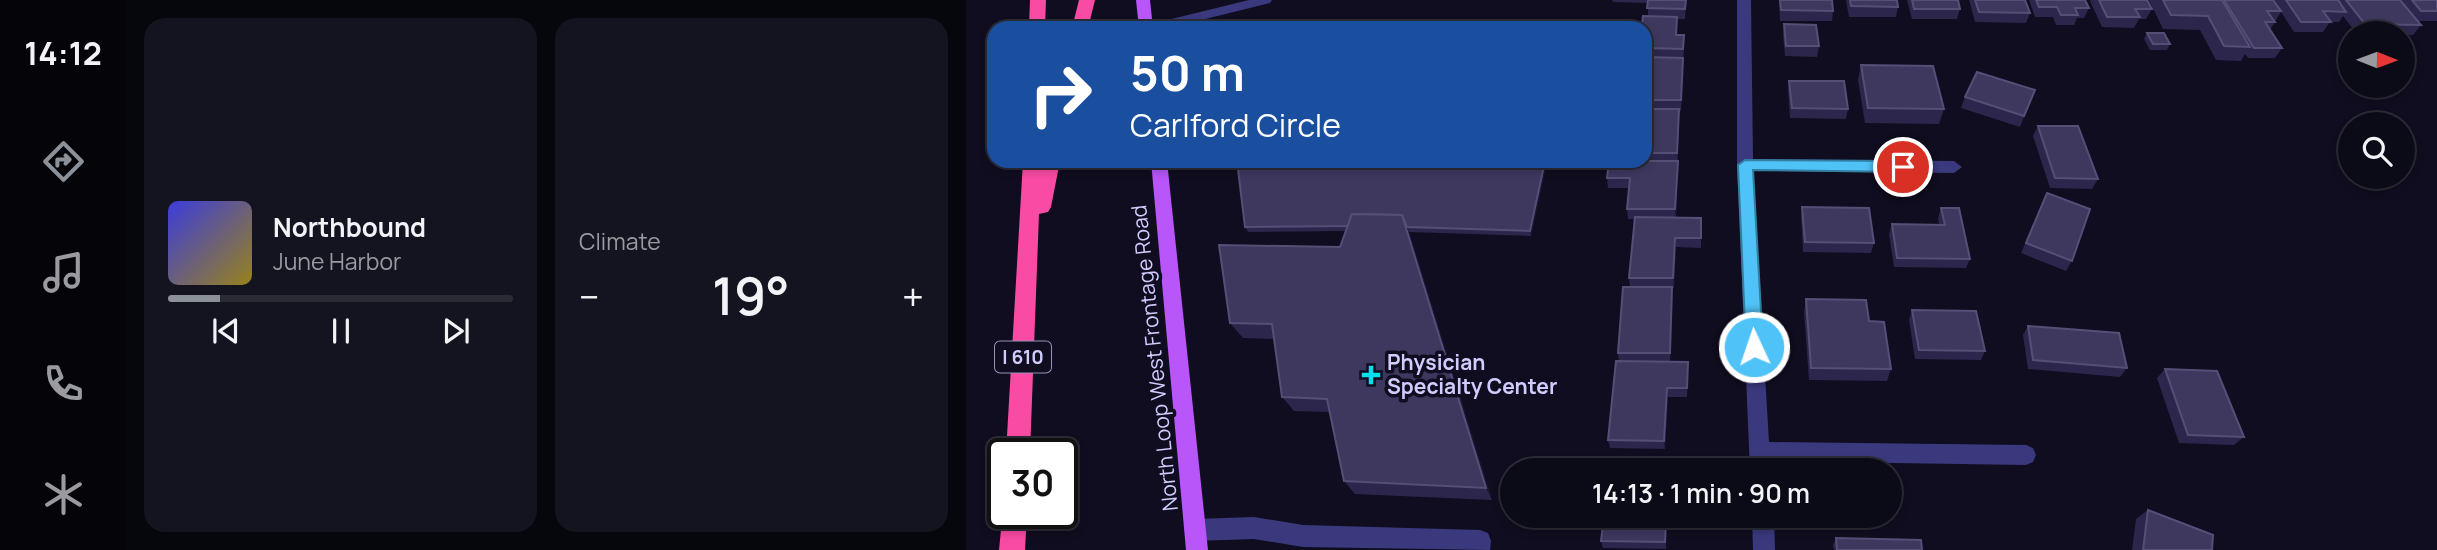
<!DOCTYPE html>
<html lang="en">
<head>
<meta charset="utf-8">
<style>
  :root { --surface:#0b0a17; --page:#141320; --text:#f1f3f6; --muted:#9a9aa1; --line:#2b2b36; --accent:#8c9099 }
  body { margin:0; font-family:Manrope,sans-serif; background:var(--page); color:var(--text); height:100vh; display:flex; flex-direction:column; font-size:26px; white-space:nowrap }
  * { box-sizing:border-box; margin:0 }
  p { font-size:23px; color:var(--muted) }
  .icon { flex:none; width:38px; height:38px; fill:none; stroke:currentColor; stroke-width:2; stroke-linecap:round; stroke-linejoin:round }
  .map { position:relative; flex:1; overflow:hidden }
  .drawer { display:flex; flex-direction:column; gap:18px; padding:18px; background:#06060d; width:840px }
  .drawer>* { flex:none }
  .top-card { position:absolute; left:21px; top:21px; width:665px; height:147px; border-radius:21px; box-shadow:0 4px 10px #0003,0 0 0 2px var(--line); background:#1a4fa0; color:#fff; overflow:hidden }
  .needle { width:46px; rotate:91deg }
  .controls { position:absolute; left:1372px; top:21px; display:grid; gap:14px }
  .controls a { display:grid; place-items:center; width:77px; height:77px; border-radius:50%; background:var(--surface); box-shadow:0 4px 10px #0003,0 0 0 2px var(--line); font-size:35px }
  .speed { position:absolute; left:21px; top:438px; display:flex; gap:14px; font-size:35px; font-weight:700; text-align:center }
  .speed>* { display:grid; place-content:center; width:91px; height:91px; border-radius:50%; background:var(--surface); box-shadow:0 4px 10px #0003,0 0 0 2px var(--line); line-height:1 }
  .speed .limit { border:4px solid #111; border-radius:10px; background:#fff; color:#111 }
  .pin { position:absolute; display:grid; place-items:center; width:60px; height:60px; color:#fff; margin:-30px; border:4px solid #fff; border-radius:50%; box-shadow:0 2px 7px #0007 }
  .me { position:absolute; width:77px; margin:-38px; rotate:357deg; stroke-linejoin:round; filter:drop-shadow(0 0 5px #0008) }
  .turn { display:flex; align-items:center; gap:24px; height:147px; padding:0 28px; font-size:32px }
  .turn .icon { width:91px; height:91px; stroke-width:2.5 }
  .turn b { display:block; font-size:49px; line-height:60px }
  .big { font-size:52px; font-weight:600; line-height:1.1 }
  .drawer .widget { flex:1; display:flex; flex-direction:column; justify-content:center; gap:10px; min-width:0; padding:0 24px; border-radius:21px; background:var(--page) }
  .song { display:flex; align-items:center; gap:21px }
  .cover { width:84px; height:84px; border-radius:10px; background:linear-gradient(135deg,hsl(240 70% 55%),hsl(50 70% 35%)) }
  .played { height:7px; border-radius:4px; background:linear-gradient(90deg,var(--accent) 15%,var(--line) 15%) }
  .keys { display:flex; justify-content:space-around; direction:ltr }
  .heat { display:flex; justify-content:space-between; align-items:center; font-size:38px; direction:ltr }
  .drawer .tiles { flex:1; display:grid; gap:18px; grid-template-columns:repeat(2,1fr) }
  .trip { position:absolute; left:534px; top:458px; width:402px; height:70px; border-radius:35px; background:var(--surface); box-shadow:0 4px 10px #0003,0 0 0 2px var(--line); font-weight:600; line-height:70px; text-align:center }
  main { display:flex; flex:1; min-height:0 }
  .tabs { display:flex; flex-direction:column; width:126px; justify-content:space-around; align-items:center; background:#040409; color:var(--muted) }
  .tabs .icon { width:49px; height:49px }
  .tabs .current { color:var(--accent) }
  .tabs b { font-size:32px; color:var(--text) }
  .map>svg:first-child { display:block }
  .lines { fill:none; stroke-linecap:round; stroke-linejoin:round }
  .minor { fill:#3a397d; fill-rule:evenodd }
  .major { fill:#b856fa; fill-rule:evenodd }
  .highway { fill:#fa4ba4; fill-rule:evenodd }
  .wall { fill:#2c264c }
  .shaded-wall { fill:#191532 }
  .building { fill:#3e385f; stroke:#554f78; stroke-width:2 }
  .route { fill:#4fc3f7; stroke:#337fa1; stroke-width:2 }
  .poi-dot { fill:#07dfef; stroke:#0f0d1f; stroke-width:2.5 }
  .labels { text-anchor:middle; stroke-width:7; stroke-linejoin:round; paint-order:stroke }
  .shield { fill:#0f0d1f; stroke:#9693bb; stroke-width:2 }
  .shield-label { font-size:19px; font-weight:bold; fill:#d0ccfe }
  .street-label { font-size:21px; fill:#d0ccfe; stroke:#0f0d1f }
  .poi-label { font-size:21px; font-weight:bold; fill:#d0ccfe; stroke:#0f0d1f; text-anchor:start }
</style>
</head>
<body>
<main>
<nav class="tabs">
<b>14:12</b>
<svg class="icon current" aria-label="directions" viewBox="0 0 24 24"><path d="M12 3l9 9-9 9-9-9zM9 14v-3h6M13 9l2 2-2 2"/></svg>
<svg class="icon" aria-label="music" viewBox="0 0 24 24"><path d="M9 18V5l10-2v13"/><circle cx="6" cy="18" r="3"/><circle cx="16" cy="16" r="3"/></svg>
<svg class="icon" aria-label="phone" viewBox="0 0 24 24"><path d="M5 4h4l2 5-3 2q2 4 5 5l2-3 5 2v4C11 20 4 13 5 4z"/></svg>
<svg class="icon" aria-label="climate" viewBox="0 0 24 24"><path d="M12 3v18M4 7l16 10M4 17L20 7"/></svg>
</nav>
<section class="drawer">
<div class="tiles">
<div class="widget">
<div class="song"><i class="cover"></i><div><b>Northbound</b><p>June Harbor</p></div></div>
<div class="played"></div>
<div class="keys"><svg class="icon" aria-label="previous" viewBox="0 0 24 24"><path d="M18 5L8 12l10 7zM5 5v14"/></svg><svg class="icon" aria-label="pause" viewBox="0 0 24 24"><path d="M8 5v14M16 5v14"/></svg><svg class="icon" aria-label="next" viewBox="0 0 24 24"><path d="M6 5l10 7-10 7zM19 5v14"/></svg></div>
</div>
<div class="widget"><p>Climate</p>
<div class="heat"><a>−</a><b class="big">19°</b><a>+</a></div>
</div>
</div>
</section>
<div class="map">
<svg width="1471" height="550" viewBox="0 0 1471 550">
  <rect width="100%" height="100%" fill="#0f0d1f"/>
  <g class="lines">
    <g class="minor">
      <polygon points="283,0 306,0 304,3 203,28 179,28 181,25"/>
      <polygon points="771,0 785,0 787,159 988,161 996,167 988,173 787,171 803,442 1060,445 1067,448 1070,455 1067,462 1060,465 804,461 804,471 784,471 771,165"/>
      <polygon points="786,516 808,516 809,550 787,550"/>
      <polygon points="288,517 337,525 514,530 522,533 525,541 524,550 337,547 288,539 229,541 221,538 218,530 221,522 229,519"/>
    </g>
    <g class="major">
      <polygon points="170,0 184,0 187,28 173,28"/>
      <polygon points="185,161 201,161 242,550 220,550"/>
    </g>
    <g class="highway">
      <polygon points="64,0 80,0 79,28 63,28"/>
      <polygon points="113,0 129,0 122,28 106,28"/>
      <polygon points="57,161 94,161 85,207 82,212 73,214 64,453 40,453"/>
      <polygon points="37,509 37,513 61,513 59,550 33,550"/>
    </g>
  </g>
  <g class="wall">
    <polygon points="646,0 720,0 719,19 711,19 711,35 718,35 718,45 715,111 713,111 710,218 735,218 735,248 710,247 708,288 706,288 704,362 722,362 721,397 702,397 699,449 644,448 642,440 653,361 652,353 664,287 663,278 668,219 662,219 661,209 663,188 642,188 641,178 679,161 679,28 676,24 682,16 682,3 647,2"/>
    <polygon points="813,0 866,0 867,11 866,21 814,21"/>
    <polygon points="880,0 931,0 932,7 930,17 883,17"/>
    <polygon points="941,0 992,0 994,9 991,19 946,19"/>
    <polygon points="1003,0 1059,0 1064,13 1060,23 1009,22"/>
    <polygon points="1063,0 1119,0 1123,8 1118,18 1111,18 1108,25 1090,25 1087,17 1069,17"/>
    <polygon points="1125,0 1181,0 1186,9 1180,19 1173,19 1168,28 1136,27 1124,1"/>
    <polygon points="1183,0 1471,0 1471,21 1452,21 1455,25 1447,35 1437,35 1437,33 1390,33 1377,16 1373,22 1364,22 1357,32 1328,32 1315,12 1304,30 1316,48 1309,58 1282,58 1279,54 1275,61 1250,60 1234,30 1197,29"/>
    <polygon points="818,24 853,46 851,57 819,56 817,35"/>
    <polygon points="1181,33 1204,44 1201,50 1184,50 1178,39"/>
    <polygon points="895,65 978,109 973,124 899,123 892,80"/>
    <polygon points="823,81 882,109 880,119 824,118 822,91"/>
    <polygon points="1069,90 1054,127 995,108 999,97"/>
    <polygon points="1072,126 1132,179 1126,189 1084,188 1067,136"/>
    <polygon points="581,161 565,236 443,232 526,500 389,494 378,481 364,412 328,411 316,397 308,339 277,338 264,323 374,247 380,231 282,232 279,227"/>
    <polygon points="1081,193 1106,261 1100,271 1055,253"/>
    <polygon points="836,207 908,243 905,253 837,252 835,217"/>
    <polygon points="975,208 1004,259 1000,268 928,267 923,234 926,224 973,225 972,218"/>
    <polygon points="840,299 903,321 925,369 921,381 843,380 838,312"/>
    <polygon points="946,310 1019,351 1015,360 949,359 943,320"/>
    <polygon points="1062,326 1161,368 1154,377 1062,369 1057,335"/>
    <polygon points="1199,369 1278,437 1268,445 1213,443 1191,378"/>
    <polygon points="1182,510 1246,550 1166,550 1170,519"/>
    <polygon points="701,516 700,549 637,548 635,541"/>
    <polygon points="870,538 956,550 868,550 867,545"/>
  </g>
  <g class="shaded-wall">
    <polygon points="579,161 581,161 565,236 564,231"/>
    <polygon points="712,161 712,171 710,219 709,209"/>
    <polygon points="436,215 443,232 526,500 520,488"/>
    <polygon points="709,238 710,247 708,288 707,278"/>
    <polygon points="706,287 707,296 704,362 704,353"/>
    <polygon points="701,388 702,397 699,449 698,441"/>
  </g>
  <g class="building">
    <polygon points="682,0 720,0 719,9 681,8"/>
    <polygon points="814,0 866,0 867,11 815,10"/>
    <polygon points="884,0 931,0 932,7 885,6"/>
    <polygon points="946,0 992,0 994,9 948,9"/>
    <polygon points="1009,0 1059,0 1064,13 1013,12"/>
    <polygon points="1070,0 1119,0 1123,8 1109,8 1112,15 1095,15 1091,7 1073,7"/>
    <polygon points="1133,0 1181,0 1186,9 1169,9 1174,17 1141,17"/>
    <polygon points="1197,0 1256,0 1284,47 1258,46 1242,16 1205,15"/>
    <polygon points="1258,0 1307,0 1315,11 1301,11 1309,22 1299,22 1316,48 1288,48"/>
    <polygon points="1320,0 1372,0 1380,12 1357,11 1365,22 1335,22"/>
    <polygon points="1380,0 1434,0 1455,25 1399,24"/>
    <polygon points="1446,0 1471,0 1471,11 1455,11"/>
    <polygon points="677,16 711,17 710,35 718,35 717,49 679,48 679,28 660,28 661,24 676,24"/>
    <polygon points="818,24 850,25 853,46 820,46"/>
    <polygon points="1181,33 1198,33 1204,44 1187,44"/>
    <polygon points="679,57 717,58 715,100 679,100"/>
    <polygon points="895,65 967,66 978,109 902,108"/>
    <polygon points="1011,72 1069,90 1058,116 999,97"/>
    <polygon points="823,81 878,81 882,109 826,108"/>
    <polygon points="679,109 713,109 711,153 679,153"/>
    <polygon points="1072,126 1112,126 1132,179 1089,178"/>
    <polygon points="271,161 579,161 564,231 441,227 436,215 386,214 382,226 279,227"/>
    <polygon points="643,161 712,161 709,209 661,209 664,178 641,178"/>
    <polygon points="1081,193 1124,209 1106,261 1060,243"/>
    <polygon points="836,207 903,208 908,243 839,242"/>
    <polygon points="975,208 993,208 1004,259 931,258 926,224 979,225"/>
    <polygon points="386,214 436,215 520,488 378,481 361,399 316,397 306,324 264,323 253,245 374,247"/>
    <polygon points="669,217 735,218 735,238 709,238 707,278 663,278"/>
    <polygon points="657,287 706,287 704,353 652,353"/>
    <polygon points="840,299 900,300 903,321 918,322 925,369 845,368"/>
    <polygon points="946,310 1010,311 1019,351 953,350"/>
    <polygon points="1062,326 1153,333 1161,368 1067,360"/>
    <polygon points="650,361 722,362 721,388 701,388 698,441 642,440"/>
    <polygon points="1199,369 1251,371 1278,437 1222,435"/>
    <polygon points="643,459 703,460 702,471 642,471"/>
    <polygon points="1182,510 1247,535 1246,550 1177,550"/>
    <polygon points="638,516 700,516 699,542 635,541"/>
    <polygon points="870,538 955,540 956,550 871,550"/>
  </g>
  <polygon class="route" points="779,160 937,161 944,167 937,172 787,170 797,347 794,352 788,354 782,352 780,347 772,165"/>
  <path class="poi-dot" d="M401.5 364.5h7v7h7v7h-7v7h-7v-7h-7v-7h7z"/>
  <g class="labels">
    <rect class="shield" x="29" y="341.5" width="56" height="31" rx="5"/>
    <g class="shield-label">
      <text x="57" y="364">I 610</text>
    </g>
    <g class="street-label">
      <text transform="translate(189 358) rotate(-96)" y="7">North Loop West Frontage Road</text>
    </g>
    <g class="poi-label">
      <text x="421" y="370">Physician<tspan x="421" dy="24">Specialty Center</tspan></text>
    </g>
  </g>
</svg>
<div class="controls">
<a><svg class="needle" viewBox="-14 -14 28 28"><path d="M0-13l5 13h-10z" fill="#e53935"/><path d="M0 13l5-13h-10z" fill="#9a9aa1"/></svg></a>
<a><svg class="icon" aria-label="search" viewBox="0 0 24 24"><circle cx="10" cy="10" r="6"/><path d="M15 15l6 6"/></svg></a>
</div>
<div class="speed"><div class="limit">30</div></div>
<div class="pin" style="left:937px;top:167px;background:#d93025"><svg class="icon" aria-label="arrive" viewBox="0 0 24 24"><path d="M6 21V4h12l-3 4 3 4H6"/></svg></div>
<svg class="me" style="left:788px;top:347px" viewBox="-20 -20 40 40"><circle r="17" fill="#4fc3f7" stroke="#fff" stroke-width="3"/><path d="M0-11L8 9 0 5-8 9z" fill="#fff"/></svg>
<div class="trip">14:13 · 1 min · 90 m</div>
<div class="top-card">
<div class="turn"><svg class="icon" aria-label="right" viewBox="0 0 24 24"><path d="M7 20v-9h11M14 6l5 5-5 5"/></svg><div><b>50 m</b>Carlford Circle</div></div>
</div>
</div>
</main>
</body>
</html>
